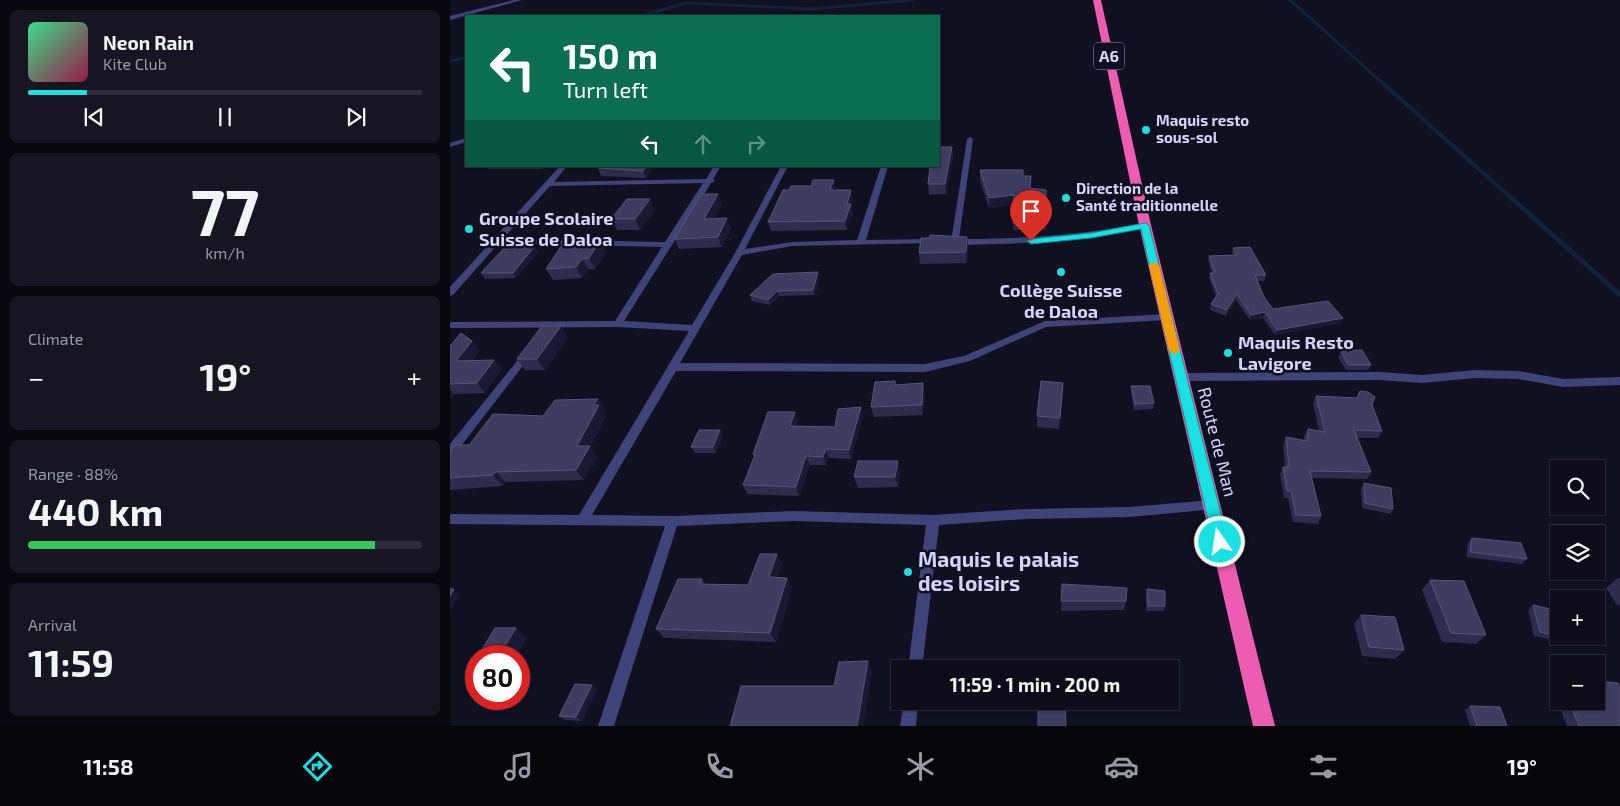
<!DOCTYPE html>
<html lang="en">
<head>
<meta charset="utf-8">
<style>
  :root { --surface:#0d0c18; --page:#161521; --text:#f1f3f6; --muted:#9a9ba2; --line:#2d2c37; --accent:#19e0e1 }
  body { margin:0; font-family:"Exo 2",sans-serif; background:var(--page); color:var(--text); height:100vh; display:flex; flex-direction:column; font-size:19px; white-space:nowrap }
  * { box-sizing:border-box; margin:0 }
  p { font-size:16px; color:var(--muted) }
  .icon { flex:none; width:28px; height:28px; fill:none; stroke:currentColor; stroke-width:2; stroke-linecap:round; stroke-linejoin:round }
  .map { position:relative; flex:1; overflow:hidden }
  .panel { display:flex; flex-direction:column; gap:10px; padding:10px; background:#07070d; width:450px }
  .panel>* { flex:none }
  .banner { position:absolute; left:15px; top:15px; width:475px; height:152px; border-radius:0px; box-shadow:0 1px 4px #0004,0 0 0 1px var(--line); background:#0b6e4f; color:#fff; overflow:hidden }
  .tools { position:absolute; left:1100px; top:460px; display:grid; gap:10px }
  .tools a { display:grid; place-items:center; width:55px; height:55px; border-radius:0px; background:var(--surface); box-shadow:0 1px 4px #0004,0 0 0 1px var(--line); font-size:25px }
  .speed { position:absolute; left:15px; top:645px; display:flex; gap:10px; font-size:25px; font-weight:700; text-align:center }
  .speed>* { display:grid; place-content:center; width:65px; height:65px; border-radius:50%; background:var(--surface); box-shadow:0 1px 4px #0004,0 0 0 1px var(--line); line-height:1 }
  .speed .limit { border:8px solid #d22; background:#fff; color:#111 }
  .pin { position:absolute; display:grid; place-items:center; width:42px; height:42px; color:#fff; margin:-51px -21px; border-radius:50% 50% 50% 0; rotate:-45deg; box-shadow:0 0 5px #0007 }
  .pin .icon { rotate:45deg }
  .me { position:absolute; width:55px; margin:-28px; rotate:347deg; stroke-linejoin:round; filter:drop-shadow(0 0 4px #0008) }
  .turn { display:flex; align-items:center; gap:18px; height:105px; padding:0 15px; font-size:22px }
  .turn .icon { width:65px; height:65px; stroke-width:2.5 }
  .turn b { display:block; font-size:35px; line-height:42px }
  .lanes { display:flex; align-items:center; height:48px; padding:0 15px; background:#0003; justify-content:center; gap:25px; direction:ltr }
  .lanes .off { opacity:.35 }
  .big { font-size:38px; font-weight:700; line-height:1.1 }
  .panel .widget { flex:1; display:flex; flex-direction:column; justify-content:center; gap:8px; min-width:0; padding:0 18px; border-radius:8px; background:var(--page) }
  .panel .dial { align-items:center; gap:0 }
  .dial b { font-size:65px; line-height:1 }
  .song { display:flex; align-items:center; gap:15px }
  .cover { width:60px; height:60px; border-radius:8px; background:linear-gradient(135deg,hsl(150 70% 55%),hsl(340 70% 35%)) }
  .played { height:5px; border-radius:2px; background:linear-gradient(90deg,var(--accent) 15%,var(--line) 15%) }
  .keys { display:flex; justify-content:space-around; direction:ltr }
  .heat { display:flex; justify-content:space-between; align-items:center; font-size:28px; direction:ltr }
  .charge { height:8px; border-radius:4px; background:linear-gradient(90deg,#34c759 88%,var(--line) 0) }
  .trip { position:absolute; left:441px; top:660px; width:288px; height:50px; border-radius:0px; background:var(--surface); box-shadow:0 1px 4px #0004,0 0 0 1px var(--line); font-weight:700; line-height:50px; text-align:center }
  .dock { display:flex; height:80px; justify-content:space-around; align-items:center; background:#05050a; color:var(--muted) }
  .dock .icon { width:35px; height:35px }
  .dock .on { color:var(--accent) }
  .dock b { font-size:22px; color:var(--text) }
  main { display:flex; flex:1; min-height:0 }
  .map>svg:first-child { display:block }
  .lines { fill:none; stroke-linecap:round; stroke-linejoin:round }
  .stream-far2 { stroke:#0f233a; stroke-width:3 }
  .stream-far1 { stroke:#0f233a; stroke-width:4 }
  .stream { stroke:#0f233a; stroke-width:5 }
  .street { fill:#40437a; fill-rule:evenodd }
  .highway { fill:#ed5cb0; fill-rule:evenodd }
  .wall { fill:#2e2b4c }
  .shaded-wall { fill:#1b1833 }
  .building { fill:#3f3d5f; stroke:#575577 }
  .route { fill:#19e0e1; stroke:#109292 }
  .slow { fill:#f59e0b }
  .poi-dot { fill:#19e0e1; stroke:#111020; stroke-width:2 }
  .labels { text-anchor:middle; stroke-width:5; stroke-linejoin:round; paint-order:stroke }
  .far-poi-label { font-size:15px; font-weight:bold; fill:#d4d4fa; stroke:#111020; text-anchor:start }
  .shield { fill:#111020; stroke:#9a99b9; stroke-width:1 }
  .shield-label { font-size:16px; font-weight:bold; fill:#d4d4fa }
  .poi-label { font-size:18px; font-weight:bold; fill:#d4d4fa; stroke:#111020; text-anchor:start }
  .street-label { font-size:18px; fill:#d4d4fa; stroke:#111020 }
  .near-poi-label { font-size:21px; font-weight:bold; fill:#d4d4fa; stroke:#111020; text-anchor:start }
</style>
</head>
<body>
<main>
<section class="panel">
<div class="widget">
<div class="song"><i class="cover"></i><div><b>Neon Rain</b><p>Kite Club</p></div></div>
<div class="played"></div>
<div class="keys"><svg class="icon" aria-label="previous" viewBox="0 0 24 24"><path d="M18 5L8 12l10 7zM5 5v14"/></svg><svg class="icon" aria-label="pause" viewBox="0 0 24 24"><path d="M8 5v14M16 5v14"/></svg><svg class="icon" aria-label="next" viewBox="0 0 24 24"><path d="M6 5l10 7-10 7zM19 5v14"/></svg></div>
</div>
<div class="widget dial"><b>77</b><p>km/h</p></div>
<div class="widget"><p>Climate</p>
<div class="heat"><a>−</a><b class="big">19°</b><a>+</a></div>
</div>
<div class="widget"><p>Range · 88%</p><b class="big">440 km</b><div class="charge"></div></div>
<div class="widget"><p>Arrival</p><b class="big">11:59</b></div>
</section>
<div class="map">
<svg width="1170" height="726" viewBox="0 0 1170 726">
  <rect width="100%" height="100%" fill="#111020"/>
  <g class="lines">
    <g class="stream-far2">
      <polyline points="840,0 937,87"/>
      <polyline points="190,16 236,3 362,9 462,0"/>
      <polyline points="0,61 16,58"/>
    </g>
    <polyline class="stream-far1" points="936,86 1059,196"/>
    <polyline class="stream" points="1058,195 1170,295"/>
    <g class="street">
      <polygon points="64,0 72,0 0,20 0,16"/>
      <path d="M520,137l3,2 -14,100c63,0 124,-4 186,-16l4,2 -1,2c-50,11 -102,16 -154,17 -13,0 -29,2 -42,0l-1,-2 16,-103z"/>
      <polygon points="16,138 16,142 0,147 0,143"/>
      <path d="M110,166h7l-13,16 152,-3 8,-13h7l-8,13 2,2 -4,2 -87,138 68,4 43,-72 46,-87h7l-43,83 47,-7 65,-2 24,-74h7l-22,74 67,-1 4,2 -4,2 -141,3 -50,9 -62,108 245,1 39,-8 81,-35 122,-7 5,3 -5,3 -121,7 -76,34 -45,11 -249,-1 -84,144 81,1 121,-5 139,4 94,-6 103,-2 82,-7 4,1 2,4 -2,4 -86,8 -103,2 -88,6 -17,144h-14l18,-144 -132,-4 -117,5 -63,200h-16l67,-200 -215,-2v-10l129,1 110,-184 -71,-4 -168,1v-6l165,-1 47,-74 -163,-4 -46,52 -3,1v-9zM253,183l-38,59 -162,-3 47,-53z"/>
      <polygon points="79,349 82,350 84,352 82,354 4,455 0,457 0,444 76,350"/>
      <polygon points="1025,370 1068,371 1113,379 1170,377 1170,385 1113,387 1068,379 1025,378 972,383 930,380 731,381 726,377 731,373 930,372 972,375"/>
      <polygon points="454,701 468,701 466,726 450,726"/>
    </g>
    <polygon class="highway" points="643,0 651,0 701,225 825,726 803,726 689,225"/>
  </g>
  <g class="wall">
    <polygon points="502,147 503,157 496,194 479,195 478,184"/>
    <polygon points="36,166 96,166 93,169 38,169"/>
    <polygon points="149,166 204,166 196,178 151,176 148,168"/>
    <polygon points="530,170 573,176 581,188 596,190 596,230 563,230 564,205 539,208 530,180"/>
    <polygon points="386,189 386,190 403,199 401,204 403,213 397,230 321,231 318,222"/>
    <polygon points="272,204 264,218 281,228 272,247 229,249 225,239"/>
    <polygon points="205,210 190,230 167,230 161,219"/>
    <polygon points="517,237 518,248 517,263 470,264 469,253 479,238"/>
    <polygon points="84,247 88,252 66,278 35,279 31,273"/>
    <polygon points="783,248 816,275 814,281 807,281 814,297 823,309 893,318 891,323 825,335 813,318 800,320 786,300 776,316 760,310 761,304 766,297 759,278 760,273 762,273 758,261 759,256 783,255 782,253"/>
    <polygon points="156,252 145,269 138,269 132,278 103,280 96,269"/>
    <polygon points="369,278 365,295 329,296 320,305 302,301 300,295"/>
    <polygon points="118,337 95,370 75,370 67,359"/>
    <polygon points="22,341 29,351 22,361 44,360 52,369 35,393 4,394 0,399 0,346"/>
    <polygon points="891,351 921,365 918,370 896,370 888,357"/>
    <polygon points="445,381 446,385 473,383 475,393 473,415 424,417 421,407"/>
    <polygon points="613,383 609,429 587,427 587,416"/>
    <polygon points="681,386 704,403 703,409 684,410 681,392"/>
    <polygon points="866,396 922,405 932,431 928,438 907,438 921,472 917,479 862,478 871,516 868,524 843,522 838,498 834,498 830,474 833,467 835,467 833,445 836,437 854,440 854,436 858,429 869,431 863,404"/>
    <polygon points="411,407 413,416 401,459 379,458 376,465 360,465 349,496 297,494 293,485 304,457 303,454 345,412 348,421 346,426 385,427"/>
    <polygon points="155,410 153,412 156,416 140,447 147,457 134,480 55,482 53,486 0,490 0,452 93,416"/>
    <polygon points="270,430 273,435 266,453 245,453 241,447"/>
    <polygon points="450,472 448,487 408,488 404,477"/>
    <polygon points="914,483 943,509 940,514 912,508 911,488"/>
    <polygon points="1022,538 1077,559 1072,564 1016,557 1018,543"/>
    <polygon points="332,564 327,577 342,587 326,642 214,638 206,629 252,579 255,584 298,585"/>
    <polygon points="1168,578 1170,578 1170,605 1167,605 1156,588"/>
    <polygon points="980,580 1036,635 1026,644 992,642 972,590"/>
    <polygon points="612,584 676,601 674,610 611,611"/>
    <polygon points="697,589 715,606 714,611 696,611 696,594"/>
    <polygon points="1083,605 1126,640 1120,644 1084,636 1078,610"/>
    <polygon points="911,615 954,650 945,659 912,656 904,624"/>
    <polygon points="26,659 26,685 15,678"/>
    <polygon points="142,685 147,689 132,721 115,720 109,716"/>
    <polygon points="1109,686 1109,701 1146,701 1170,726 1117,726 1103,690"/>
    <polygon points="1020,706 1057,726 1020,726 1015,710"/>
  </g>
  <g class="shaded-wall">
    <polygon points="502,147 503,157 496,194 495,184"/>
    <polygon points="196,166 204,166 196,178 193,171"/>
    <polygon points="384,180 386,189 382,199 380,190"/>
    <polygon points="401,190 403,199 401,204 403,213 397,230 395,221 397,204"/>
    <polygon points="268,194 272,204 258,228 254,219"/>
    <polygon points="564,195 565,205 539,208 539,198"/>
    <polygon points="200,199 205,210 190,230 185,219"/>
    <polygon points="277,218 281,228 272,247 268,237"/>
    <polygon points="517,237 518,248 517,263 516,252"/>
    <polygon points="150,241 156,252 145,269 139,258"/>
    <polygon points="84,247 88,252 66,278 63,273"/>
    <polygon points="132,259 138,269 132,278 126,267"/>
    <polygon points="368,272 369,278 365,295 363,290"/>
    <polygon points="327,291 329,296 320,305 318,300"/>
    <polygon points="787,294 786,300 776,316 777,310"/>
    <polygon points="815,312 813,318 800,320 801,315"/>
    <polygon points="893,318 891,323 825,335 827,330"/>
    <polygon points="111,326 118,337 95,370 87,359"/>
    <polygon points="22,341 29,351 14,371 6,361"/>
    <polygon points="44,360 52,369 35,393 27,383"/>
    <polygon points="473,383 475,393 473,415 472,405"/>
    <polygon points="0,389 4,394 0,399"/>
    <polygon points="148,399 155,410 153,412 156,416 140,447 147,457 134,480 126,470 127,446 143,405"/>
    <polygon points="411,407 413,416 401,459 399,450"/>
    <polygon points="345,412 348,421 344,434 340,426"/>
    <polygon points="270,430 273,435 266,453 263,447"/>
    <polygon points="376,449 379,458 376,465 373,457"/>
    <polygon points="356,456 360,465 349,496 346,487"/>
    <polygon points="448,461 450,472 448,487 445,477"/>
    <polygon points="46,472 55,482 53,486 43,475"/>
    <polygon points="327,554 332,564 324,586 319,577"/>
    <polygon points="337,578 342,587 326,642 320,633"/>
    <polygon points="4,589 10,594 0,612 0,596"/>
    <polygon points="66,628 77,638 66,656 49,656"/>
    <polygon points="418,661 422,672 413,726 407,726"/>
    <polygon points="142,685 147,689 132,721 126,717"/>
  </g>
  <g class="building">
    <polygon points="489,147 502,147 495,184 478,184 480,166 489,166"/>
    <polygon points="149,166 196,166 193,171 148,168"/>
    <polygon points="530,170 573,170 573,176 581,176 580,188 596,190 596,220 563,220 564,195 539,198"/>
    <polygon points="363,180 384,180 380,190 401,190 397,204 401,204 395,221 318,222 333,190 339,190 341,186 361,186"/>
    <polygon points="251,194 268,194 254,219 277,218 268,237 225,239"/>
    <polygon points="177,199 200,199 185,219 161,219"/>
    <polygon points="480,235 517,237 516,252 469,253 471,238 479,238"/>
    <polygon points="150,241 139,258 132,259 126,267 96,269 114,242"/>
    <polygon points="55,247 84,247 63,273 31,273"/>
    <polygon points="800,247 816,275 805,275 814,297 823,309 878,301 893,318 827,330 815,312 801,315 787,294 777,310 761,304 768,294 760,273 765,273 759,256 787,255 783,248"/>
    <polygon points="368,272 363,290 327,291 318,300 300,295 323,274"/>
    <polygon points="92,326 111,326 87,359 67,359"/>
    <polygon points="11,333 22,341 6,361 44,360 27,383 0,384 0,346"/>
    <polygon points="912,350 921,365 898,365 891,351"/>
    <polygon points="445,381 445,385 473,383 472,405 421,407 425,382"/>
    <polygon points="591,381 613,383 610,418 587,416"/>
    <polygon points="681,386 700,386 704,403 685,404"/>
    <polygon points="910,391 918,392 925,397 922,405 932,431 904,430 921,472 860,471 871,516 846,515 841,491 837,491 833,467 839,467 836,437 857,441 858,429 875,432 866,396 907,398"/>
    <polygon points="148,399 143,405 149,405 127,446 140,446 126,470 46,472 43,475 0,478 0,452 5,445 19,445 43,414 93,416 105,400"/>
    <polygon points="411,407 399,450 376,449 373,457 356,456 346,487 293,485 305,455 303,454 318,412 345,412 340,426 385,427 388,409"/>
    <polygon points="249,430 270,430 263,447 241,447"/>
    <polygon points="408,461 448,461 445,477 404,477"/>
    <polygon points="914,483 941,488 943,509 915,503"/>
    <polygon points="1022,538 1071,543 1077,559 1020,552"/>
    <polygon points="310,554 327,554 319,577 337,578 320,633 206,629 228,579 252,579 250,584 298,585"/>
    <polygon points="980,580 1014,581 1036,635 1001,633"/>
    <polygon points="612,584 677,588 676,601 611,601"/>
    <polygon points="0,589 4,589 0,596"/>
    <polygon points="697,589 715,591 715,606 698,606"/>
    <polygon points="1083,605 1109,611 1109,636 1090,632"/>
    <polygon points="911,615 945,617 954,650 919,647"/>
    <polygon points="45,628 66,628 49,656 28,656"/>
    <polygon points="1110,636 1125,636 1126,640"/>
    <polygon points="26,659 26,678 15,678"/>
    <polygon points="418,661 407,726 280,726 291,686 384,686 389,662"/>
    <polygon points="1146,681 1168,683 1170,688 1170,726 1129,726 1119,701 1146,701"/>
    <polygon points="125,684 142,685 126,717 109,716"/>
    <polygon points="588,701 615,701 616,726 588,726"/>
    <polygon points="1020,706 1050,707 1057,726 1027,726"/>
  </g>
  <polygon class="route" points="695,223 699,225 778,542 776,547 770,548 765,547 763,542 691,229 641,238 581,244 577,241 581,239 641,233"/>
  <polygon class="slow" points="704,262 709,265 730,351 724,354 719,351 699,265"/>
  <g class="poi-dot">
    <circle cx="696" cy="130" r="5"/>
    <circle cx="616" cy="198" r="5"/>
    <circle cx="19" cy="229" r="5"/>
    <circle cx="611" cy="272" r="5"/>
    <circle cx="778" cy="353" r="5"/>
    <circle cx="458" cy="572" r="5"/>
  </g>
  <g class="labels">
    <g class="far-poi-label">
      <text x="706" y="126">Maquis resto<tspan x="706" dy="17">sous-sol</tspan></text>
      <text x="626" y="194">Direction de la<tspan x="626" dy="17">Santé traditionnelle</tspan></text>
    </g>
    <rect class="shield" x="644" y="42.5" width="30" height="27" rx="4"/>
    <g class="shield-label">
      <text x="659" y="62">A6</text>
    </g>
    <g class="poi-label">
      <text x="29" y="225">Groupe Scolaire<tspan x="29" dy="21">Suisse de Daloa</tspan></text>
      <text x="611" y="297" text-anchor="middle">Collège Suisse<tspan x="611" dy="21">de Daloa</tspan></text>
      <text x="788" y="349">Maquis Resto<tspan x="788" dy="21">Lavigore</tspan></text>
    </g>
    <g class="street-label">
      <text transform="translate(767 442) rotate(76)" y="6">Route de Man</text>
    </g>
    <g class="near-poi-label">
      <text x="468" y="567">Maquis le palais<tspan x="468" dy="24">des loisirs</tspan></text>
    </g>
  </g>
</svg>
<div class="tools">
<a><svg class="icon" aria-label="search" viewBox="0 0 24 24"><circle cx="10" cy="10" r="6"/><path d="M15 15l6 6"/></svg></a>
<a><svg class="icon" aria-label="layers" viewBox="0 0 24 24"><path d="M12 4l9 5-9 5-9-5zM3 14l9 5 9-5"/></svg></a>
<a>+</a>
<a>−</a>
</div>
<div class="speed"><div class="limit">80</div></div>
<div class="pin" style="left:581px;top:241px;background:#d93025"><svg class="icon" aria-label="arrive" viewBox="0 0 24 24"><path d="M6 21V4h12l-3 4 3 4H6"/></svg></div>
<svg class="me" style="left:770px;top:542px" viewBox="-20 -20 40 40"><circle r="17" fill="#19e0e1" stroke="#fff" stroke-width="3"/><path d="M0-11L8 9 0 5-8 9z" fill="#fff"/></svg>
<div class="trip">11:59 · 1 min · 200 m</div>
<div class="banner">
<div class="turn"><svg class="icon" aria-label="left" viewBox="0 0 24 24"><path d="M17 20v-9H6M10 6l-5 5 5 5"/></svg><div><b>150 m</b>Turn left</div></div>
<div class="lanes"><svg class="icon" aria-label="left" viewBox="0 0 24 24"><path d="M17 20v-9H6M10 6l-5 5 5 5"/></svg><svg class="icon off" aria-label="ahead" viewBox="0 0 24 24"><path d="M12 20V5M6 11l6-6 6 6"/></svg><svg class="icon off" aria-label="right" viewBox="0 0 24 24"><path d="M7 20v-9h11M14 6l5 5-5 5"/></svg></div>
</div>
</div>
</main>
<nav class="dock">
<b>11:58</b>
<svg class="icon on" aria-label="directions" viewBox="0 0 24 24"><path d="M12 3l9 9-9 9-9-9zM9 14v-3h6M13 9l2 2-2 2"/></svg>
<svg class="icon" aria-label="music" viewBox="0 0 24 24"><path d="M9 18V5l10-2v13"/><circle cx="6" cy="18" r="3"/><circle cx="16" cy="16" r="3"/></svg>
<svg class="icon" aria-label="phone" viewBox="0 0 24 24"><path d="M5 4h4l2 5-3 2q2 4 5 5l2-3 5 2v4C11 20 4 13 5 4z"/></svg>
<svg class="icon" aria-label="climate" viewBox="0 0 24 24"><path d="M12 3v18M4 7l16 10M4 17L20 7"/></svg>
<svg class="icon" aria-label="car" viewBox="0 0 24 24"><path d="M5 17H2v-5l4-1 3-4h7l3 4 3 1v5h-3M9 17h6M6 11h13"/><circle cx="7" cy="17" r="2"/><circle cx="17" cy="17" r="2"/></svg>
<svg class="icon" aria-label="filters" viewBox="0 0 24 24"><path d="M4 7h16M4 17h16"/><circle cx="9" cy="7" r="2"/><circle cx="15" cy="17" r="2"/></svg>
<b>19°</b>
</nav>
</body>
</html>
